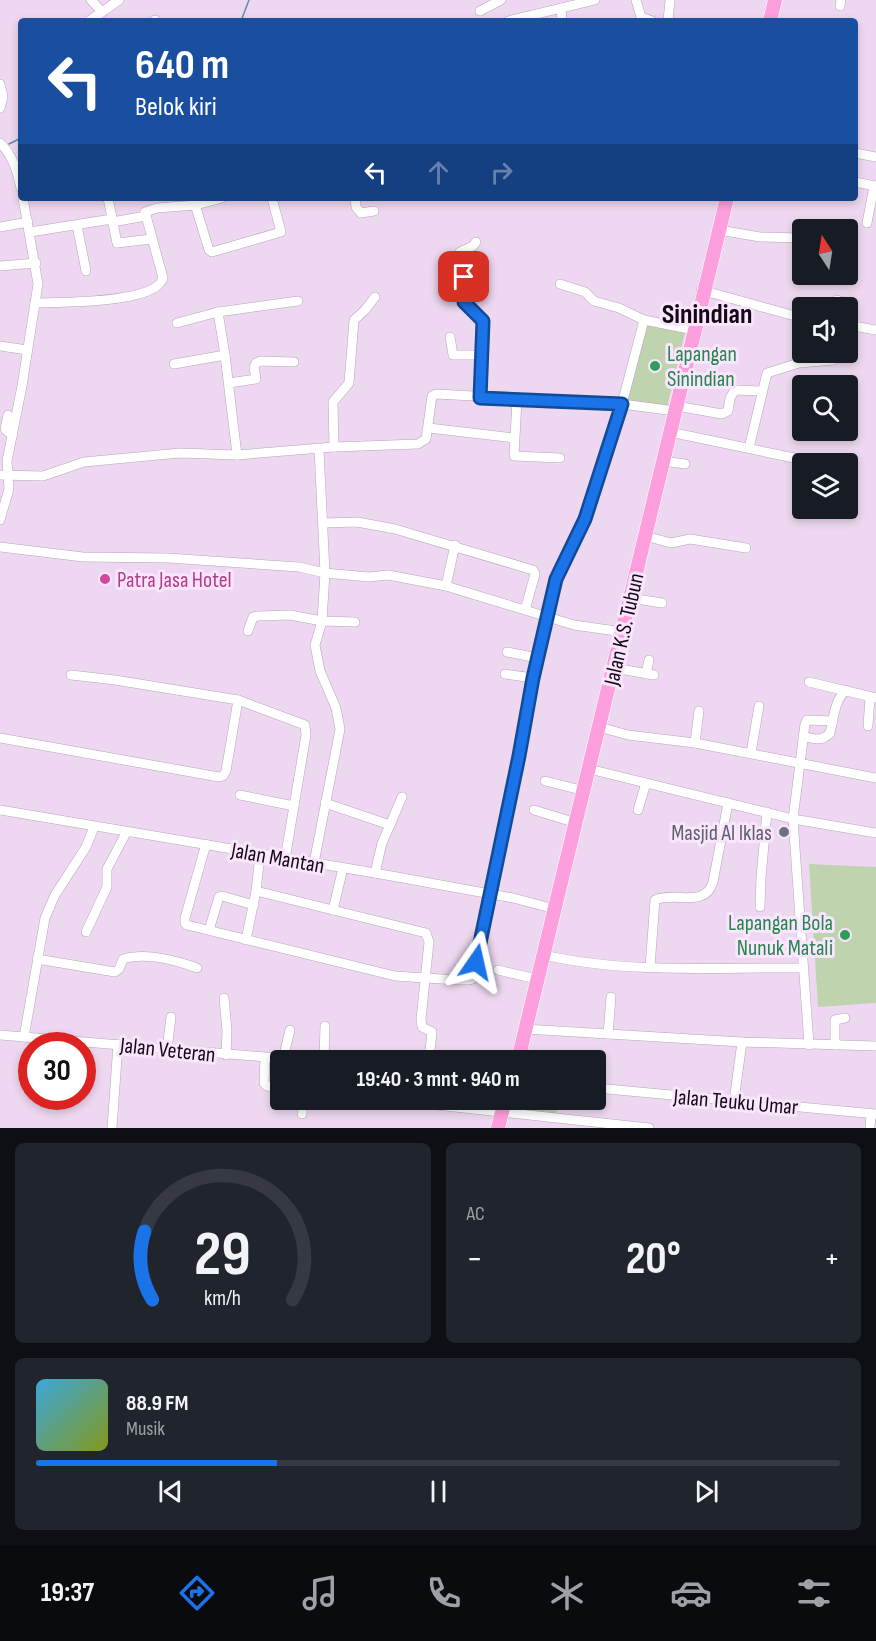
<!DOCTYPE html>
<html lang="id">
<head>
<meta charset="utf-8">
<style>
  :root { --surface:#171b24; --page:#20242c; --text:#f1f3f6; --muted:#9ea1a6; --line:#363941; --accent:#1a73e8 }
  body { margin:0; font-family:"Sofia Sans Condensed",sans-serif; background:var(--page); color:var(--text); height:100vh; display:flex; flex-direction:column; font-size:22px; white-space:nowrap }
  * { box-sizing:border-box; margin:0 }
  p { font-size:20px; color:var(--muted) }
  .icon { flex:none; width:33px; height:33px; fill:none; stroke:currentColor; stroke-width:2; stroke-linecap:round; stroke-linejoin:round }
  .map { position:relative; height:1128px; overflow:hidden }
  .side { display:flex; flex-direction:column; gap:15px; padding:15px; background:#0d0f14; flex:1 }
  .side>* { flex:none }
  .guide { position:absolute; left:18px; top:18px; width:840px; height:183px; border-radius:6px; box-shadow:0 3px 9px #0003; background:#1a4fa0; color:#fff; overflow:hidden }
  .needle { width:39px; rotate:348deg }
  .controls { position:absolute; left:792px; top:219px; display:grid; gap:12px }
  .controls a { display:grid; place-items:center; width:66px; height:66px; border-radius:6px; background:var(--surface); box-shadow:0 3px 9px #0003; font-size:30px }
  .speed { position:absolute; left:18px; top:1032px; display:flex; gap:12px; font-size:30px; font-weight:700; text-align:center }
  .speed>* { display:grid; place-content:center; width:78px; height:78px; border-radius:50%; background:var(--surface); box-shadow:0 3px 9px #0003; line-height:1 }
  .speed .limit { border:9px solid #d22; background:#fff; color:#111 }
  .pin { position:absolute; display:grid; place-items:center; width:51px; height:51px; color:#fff; margin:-26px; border-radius:12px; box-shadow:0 3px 9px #0006 }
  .me { position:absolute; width:66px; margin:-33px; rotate:11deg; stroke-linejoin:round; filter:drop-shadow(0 0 4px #0008) }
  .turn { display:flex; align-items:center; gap:21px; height:126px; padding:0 18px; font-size:27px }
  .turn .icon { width:78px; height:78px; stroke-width:2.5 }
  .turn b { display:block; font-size:42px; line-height:51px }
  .lanes { display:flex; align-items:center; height:57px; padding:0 18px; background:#0003; justify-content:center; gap:30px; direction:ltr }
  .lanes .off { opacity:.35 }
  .big { font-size:45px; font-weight:700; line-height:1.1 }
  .side .card { flex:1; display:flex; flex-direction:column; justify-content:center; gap:9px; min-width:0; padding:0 21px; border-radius:9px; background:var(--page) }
  .side .dial { align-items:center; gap:0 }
  .dial svg { height:156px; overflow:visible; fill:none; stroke:var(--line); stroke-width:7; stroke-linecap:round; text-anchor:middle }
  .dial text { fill:var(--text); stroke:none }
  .song { display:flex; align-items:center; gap:18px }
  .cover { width:72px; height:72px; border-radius:9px; background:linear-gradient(135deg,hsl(200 70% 55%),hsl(70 70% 35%)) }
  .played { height:6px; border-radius:3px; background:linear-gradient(90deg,var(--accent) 30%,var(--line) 30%) }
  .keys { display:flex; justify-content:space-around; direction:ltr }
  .heat { display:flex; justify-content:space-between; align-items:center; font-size:33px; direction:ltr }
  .side .tiles { flex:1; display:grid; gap:15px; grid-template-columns:1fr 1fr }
  .card:last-child { grid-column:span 2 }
  .trip { position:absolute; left:270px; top:1050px; width:336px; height:60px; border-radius:6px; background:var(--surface); box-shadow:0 3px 9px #0003; font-weight:700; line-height:60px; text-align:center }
  .menu { display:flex; height:96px; justify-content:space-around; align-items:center; background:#090b0e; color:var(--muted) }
  .menu .icon { width:42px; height:42px }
  .menu .active { color:var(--accent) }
  .menu b { font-size:27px; color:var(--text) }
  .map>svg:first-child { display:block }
  .green { fill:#bfd3ae }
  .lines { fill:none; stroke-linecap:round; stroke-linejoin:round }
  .stream { stroke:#6689ab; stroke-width:1.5 }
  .minor-casing { stroke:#b8a3bb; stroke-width:10 }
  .highway-casing { stroke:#fff; stroke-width:15 }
  .minor { stroke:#fff; stroke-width:9 }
  .highway { stroke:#fd9fdc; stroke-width:14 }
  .route-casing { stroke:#114b97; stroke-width:15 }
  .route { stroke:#1a73e8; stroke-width:10 }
  .leisure-dot { fill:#2e9e5b; stroke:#fbe5fe; stroke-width:2 }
  .hotel-dot { fill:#d1479c; stroke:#fbe5fe; stroke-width:2 }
  .worship-dot { fill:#6b7280; stroke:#fbe5fe; stroke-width:2 }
  .labels { text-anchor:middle; stroke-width:6; stroke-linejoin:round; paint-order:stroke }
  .leisure-label { font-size:22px; fill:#27864d; stroke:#fbe5fe; text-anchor:start }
  .hotel-label { font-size:22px; fill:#b23c85; stroke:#fbe5fe; text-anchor:start }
  .street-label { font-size:22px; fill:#110a12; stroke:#fbe5fe }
  .worship-label { font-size:22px; fill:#5b616d; stroke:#fbe5fe; text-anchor:end }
  .district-label { font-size:28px; font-weight:bold; fill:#110a12; stroke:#fbe5fe }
</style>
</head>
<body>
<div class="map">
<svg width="876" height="1128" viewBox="0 0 876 1128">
  <rect width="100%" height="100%" fill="#eed8f1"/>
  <g class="green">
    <polygon points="644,324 685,332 667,407 626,401"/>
    <polygon points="809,864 876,867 876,1003 818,1007"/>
    <polygon points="517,1100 558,1100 556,1116 515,1110"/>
  </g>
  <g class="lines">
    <g class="stream">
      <polyline points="241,21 249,0"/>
      <polyline points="9,144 21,138"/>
    </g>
    <defs>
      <g id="minor">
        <polyline points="91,0 102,12"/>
        <polyline points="636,0 641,17 652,21"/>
        <polyline points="840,6 841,0"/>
        <polyline points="561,8 562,21"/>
        <polyline points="480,11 501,0"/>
        <polyline points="89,21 119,0"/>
        <polyline points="154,21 155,20"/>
        <polyline points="508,21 595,0"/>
        <polyline points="668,21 670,0"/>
        <polyline points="0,84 3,97 0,108"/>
        <path d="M0,143c13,13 17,27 21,45"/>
        <polyline points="855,153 876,157"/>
        <polyline points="855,182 876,186"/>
        <polyline points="108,198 117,243 152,239"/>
        <polyline points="193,198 209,250 212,252 281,232 272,198"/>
        <polyline points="355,198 356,207 361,213 374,211"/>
        <polyline points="112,222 146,216"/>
        <polyline points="867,223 874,186"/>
        <polyline points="77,225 86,271"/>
        <polyline points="0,227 28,222"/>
        <polyline points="719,230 760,237 802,238"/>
        <polyline points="30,232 112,219"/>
        <polyline points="476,242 473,246 460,252 459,265 464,277 464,302 483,321 480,398"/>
        <polyline points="0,266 36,263"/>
        <polyline points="560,284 585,292 594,301 619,308 644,320"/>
        <polyline points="701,290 802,318"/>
        <path d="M35,303c24,-1 121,1 128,-25l-18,-66 12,-4 39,-3 26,-7"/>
        <polyline points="833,308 837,300 849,304"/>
        <polyline points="218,312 225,355 237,455"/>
        <polyline points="177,323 218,312 298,301"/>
        <polyline points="848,325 876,330"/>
        <polyline points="450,337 453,355 482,355"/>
        <polyline points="0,346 27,350"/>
        <polyline points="174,364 225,355"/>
        <polyline points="229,383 256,379 254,367 256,363 260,361 294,362"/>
        <polyline points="517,400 514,456 560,458"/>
        <polyline points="676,406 722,414 728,411 730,398 735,390 762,391"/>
        <polyline points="675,411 622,404 644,320 689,329"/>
        <polyline points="8,415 5,429 8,432 13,434"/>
        <polyline points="429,428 514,438"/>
        <polyline points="670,432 794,458"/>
        <polyline points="334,447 333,402 349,383 354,320 365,310 375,297"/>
        <polyline points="749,448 767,373 799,363 833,360 841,352"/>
        <polyline points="663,461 685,464"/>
        <polyline points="0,475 43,476 84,462 180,453 237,455 334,447 418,444 426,439 432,396 436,394 622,404 585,519 556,579 533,678 519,756 489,894 474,978 470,980 457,980 395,976 187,925 185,923 185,918 206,844"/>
        <polyline points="0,520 9,489 7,461 22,386 38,284 23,198"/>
        <polyline points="324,523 357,522 395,529 533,570 535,574 525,610"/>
        <polyline points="645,536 671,543 690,539 746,548"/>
        <polyline points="0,547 83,557 168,558 299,567 325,573 369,577 388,575 446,586 574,625 623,632"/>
        <polyline points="446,586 455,545"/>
        <polyline points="630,598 662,603"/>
        <polyline points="248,631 253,617 258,616 290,615 322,621 355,622"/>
        <polyline points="507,652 537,658"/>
        <polyline points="614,668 654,675"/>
        <polyline points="505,674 533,678"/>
        <polyline points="646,674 649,660"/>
        <polyline points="809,682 876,698"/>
        <polyline points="238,700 305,725 306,735 294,806"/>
        <polyline points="868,726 870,697"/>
        <polyline points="599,727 628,735 695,743 876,778"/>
        <path d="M803,736c10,3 19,6 27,-3 4,-15 4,-32 16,-43"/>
        <polyline points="0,738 219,777 223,776 226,771 238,700 115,680 71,675"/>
        <polyline points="695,743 699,711"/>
        <polyline points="751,753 759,706"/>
        <polyline points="589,769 793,819 876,833"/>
        <polyline points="545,781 577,789"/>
        <polyline points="240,795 294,806 285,859"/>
        <polyline points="325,803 390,825 382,843 375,873"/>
        <polyline points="0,810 375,873 513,898 555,909"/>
        <polyline points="534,810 570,821"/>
        <polyline points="638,810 646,783"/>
        <polyline points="390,825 402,797"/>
        <polyline points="314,863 340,729 336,708 320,671 315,645 322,621 325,573 319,449"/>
        <polyline points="256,891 260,855"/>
        <polyline points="760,907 761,877 767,812"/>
        <polyline points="333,910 343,868"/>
        <polyline points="209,930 219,897 222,896 254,905"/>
        <polyline points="86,932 107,887 107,869 126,833"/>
        <polyline points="246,940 256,891 426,933 429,942 421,1019 422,1027 432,1032 429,1060"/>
        <path d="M544,955c82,19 174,12 258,13"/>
        <path d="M37,959l78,13 4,-3 4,-10c23,-7 52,1 74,9"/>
        <path d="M650,967l5,-67c20,-9 50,9 58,-18l15,-79"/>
        <polyline points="498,970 532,978"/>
        <polyline points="224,998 227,1031 226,1055"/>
        <polyline points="525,1029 742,1042 876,1046"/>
        <polyline points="608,1034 611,997"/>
        <polyline points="0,1035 301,1060"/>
        <polyline points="24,1037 45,918 55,895 86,847 94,827"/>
        <polyline points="809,1045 793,819 805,724 807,720 833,721"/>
        <polyline points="835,1045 835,1020 845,1018"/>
        <polyline points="167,1049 171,1017"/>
        <polyline points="265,1058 264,1083 267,1086 280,1088"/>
        <polyline points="283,1059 290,1030"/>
        <polyline points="324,1060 325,1026"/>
        <polyline points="596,1088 876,1114"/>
        <polyline points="390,1100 649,1128"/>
        <polyline points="734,1101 742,1042"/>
        <polyline points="302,1114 303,1100"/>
        <polyline points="112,1128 118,1044"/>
        <polyline points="870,1128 871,1114"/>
      </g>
      <g id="highway">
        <polyline points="770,21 775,0"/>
        <polyline points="518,1060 727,198"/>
        <polyline points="498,1128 505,1100"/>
      </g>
    </defs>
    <use href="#minor" class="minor-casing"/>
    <use href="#highway" class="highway-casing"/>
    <use href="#minor" class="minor"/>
    <use href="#highway" class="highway"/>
  </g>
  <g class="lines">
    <defs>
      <polyline id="route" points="464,277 464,302 483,321 480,398 622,404 585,519 556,579 533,678 519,756 476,962"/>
    </defs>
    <use href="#route" class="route-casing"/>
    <use href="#route" class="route"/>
  </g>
  <g class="leisure-dot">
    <circle cx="655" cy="366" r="6"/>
    <circle cx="845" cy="935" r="6"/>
  </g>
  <circle class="hotel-dot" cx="105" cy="579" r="6"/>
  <circle class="worship-dot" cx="784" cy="832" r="6"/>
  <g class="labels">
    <g class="leisure-label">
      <text x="667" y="361">Lapangan<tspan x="667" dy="25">Sinindian</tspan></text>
      <text x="833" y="930" text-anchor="end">Lapangan Bola<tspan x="833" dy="25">Nunuk Matali</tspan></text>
    </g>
    <g class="hotel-label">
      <text x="117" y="587">Patra Jasa Hotel</text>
    </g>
    <g class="street-label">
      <text transform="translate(623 629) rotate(-77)" y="8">Jalan K.S. Tubun</text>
      <text transform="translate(278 857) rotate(10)" y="8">Jalan Mantan</text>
      <text transform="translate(168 1049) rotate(6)" y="8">Jalan Veteran</text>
      <text transform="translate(736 1101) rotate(5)" y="8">Jalan Teuku Umar</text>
    </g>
    <g class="worship-label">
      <text x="772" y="840">Masjid Al Iklas</text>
    </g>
    <g class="district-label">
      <text x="707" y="323">Sinindian</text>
    </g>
  </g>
</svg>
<div class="controls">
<a><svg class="needle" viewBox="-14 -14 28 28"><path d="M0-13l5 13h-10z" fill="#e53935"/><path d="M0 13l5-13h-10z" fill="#9ea1a6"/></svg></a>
<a><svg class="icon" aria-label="sound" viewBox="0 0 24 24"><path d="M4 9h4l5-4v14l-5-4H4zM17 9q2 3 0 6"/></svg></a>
<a><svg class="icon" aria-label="search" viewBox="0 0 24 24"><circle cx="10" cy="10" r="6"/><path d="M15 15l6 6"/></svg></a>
<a><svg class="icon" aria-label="layers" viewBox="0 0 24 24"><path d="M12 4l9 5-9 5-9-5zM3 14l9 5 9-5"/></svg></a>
</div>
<div class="speed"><div class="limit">30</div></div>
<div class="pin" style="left:464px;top:277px;background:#d93025"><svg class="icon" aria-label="arrive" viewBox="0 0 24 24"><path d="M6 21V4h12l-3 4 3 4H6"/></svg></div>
<svg class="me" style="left:476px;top:962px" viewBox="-20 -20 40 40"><path d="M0-17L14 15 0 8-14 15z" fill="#1a73e8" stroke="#fff" stroke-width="4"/></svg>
<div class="trip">19:40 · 3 mnt · 940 m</div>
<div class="guide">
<div class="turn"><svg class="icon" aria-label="left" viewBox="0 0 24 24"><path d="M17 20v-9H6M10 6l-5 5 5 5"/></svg><div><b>640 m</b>Belok kiri</div></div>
<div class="lanes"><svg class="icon" aria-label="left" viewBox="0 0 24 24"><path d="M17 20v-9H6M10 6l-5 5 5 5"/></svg><svg class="icon off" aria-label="ahead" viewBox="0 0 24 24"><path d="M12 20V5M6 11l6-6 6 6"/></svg><svg class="icon off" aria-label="right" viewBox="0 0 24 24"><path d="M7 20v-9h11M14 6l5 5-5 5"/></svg></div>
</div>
</div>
<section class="side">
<div class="tiles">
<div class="card dial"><svg viewBox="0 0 100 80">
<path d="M14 69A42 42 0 1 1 86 69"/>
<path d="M14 69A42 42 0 0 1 10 34" stroke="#1a73e8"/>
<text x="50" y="56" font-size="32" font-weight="700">29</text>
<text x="50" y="72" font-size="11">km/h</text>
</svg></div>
<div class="card"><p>AC</p>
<div class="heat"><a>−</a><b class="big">20°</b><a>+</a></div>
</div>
<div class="card">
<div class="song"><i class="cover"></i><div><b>88.9 FM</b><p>Musik</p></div></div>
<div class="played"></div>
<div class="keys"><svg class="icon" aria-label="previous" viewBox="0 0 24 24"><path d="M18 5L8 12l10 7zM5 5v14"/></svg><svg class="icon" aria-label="pause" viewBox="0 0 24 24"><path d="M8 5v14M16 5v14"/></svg><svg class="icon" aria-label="next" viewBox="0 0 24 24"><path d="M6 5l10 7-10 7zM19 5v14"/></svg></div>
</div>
</div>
</section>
<nav class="menu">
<b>19:37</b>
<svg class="icon active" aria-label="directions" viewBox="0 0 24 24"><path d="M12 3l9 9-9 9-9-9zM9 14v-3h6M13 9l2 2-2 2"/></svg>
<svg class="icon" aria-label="music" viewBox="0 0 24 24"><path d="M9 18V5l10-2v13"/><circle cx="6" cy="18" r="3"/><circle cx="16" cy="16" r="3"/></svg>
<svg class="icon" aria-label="phone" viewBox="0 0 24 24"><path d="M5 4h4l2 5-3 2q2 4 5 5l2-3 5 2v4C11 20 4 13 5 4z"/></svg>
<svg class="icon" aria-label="climate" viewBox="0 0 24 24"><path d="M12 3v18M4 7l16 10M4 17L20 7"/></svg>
<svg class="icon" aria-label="car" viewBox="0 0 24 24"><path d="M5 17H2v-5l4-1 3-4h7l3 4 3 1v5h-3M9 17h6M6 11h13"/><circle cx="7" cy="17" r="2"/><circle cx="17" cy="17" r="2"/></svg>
<svg class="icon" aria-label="filters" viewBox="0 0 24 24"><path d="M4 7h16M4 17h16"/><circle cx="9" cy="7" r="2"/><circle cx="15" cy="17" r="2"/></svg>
</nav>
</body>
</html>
